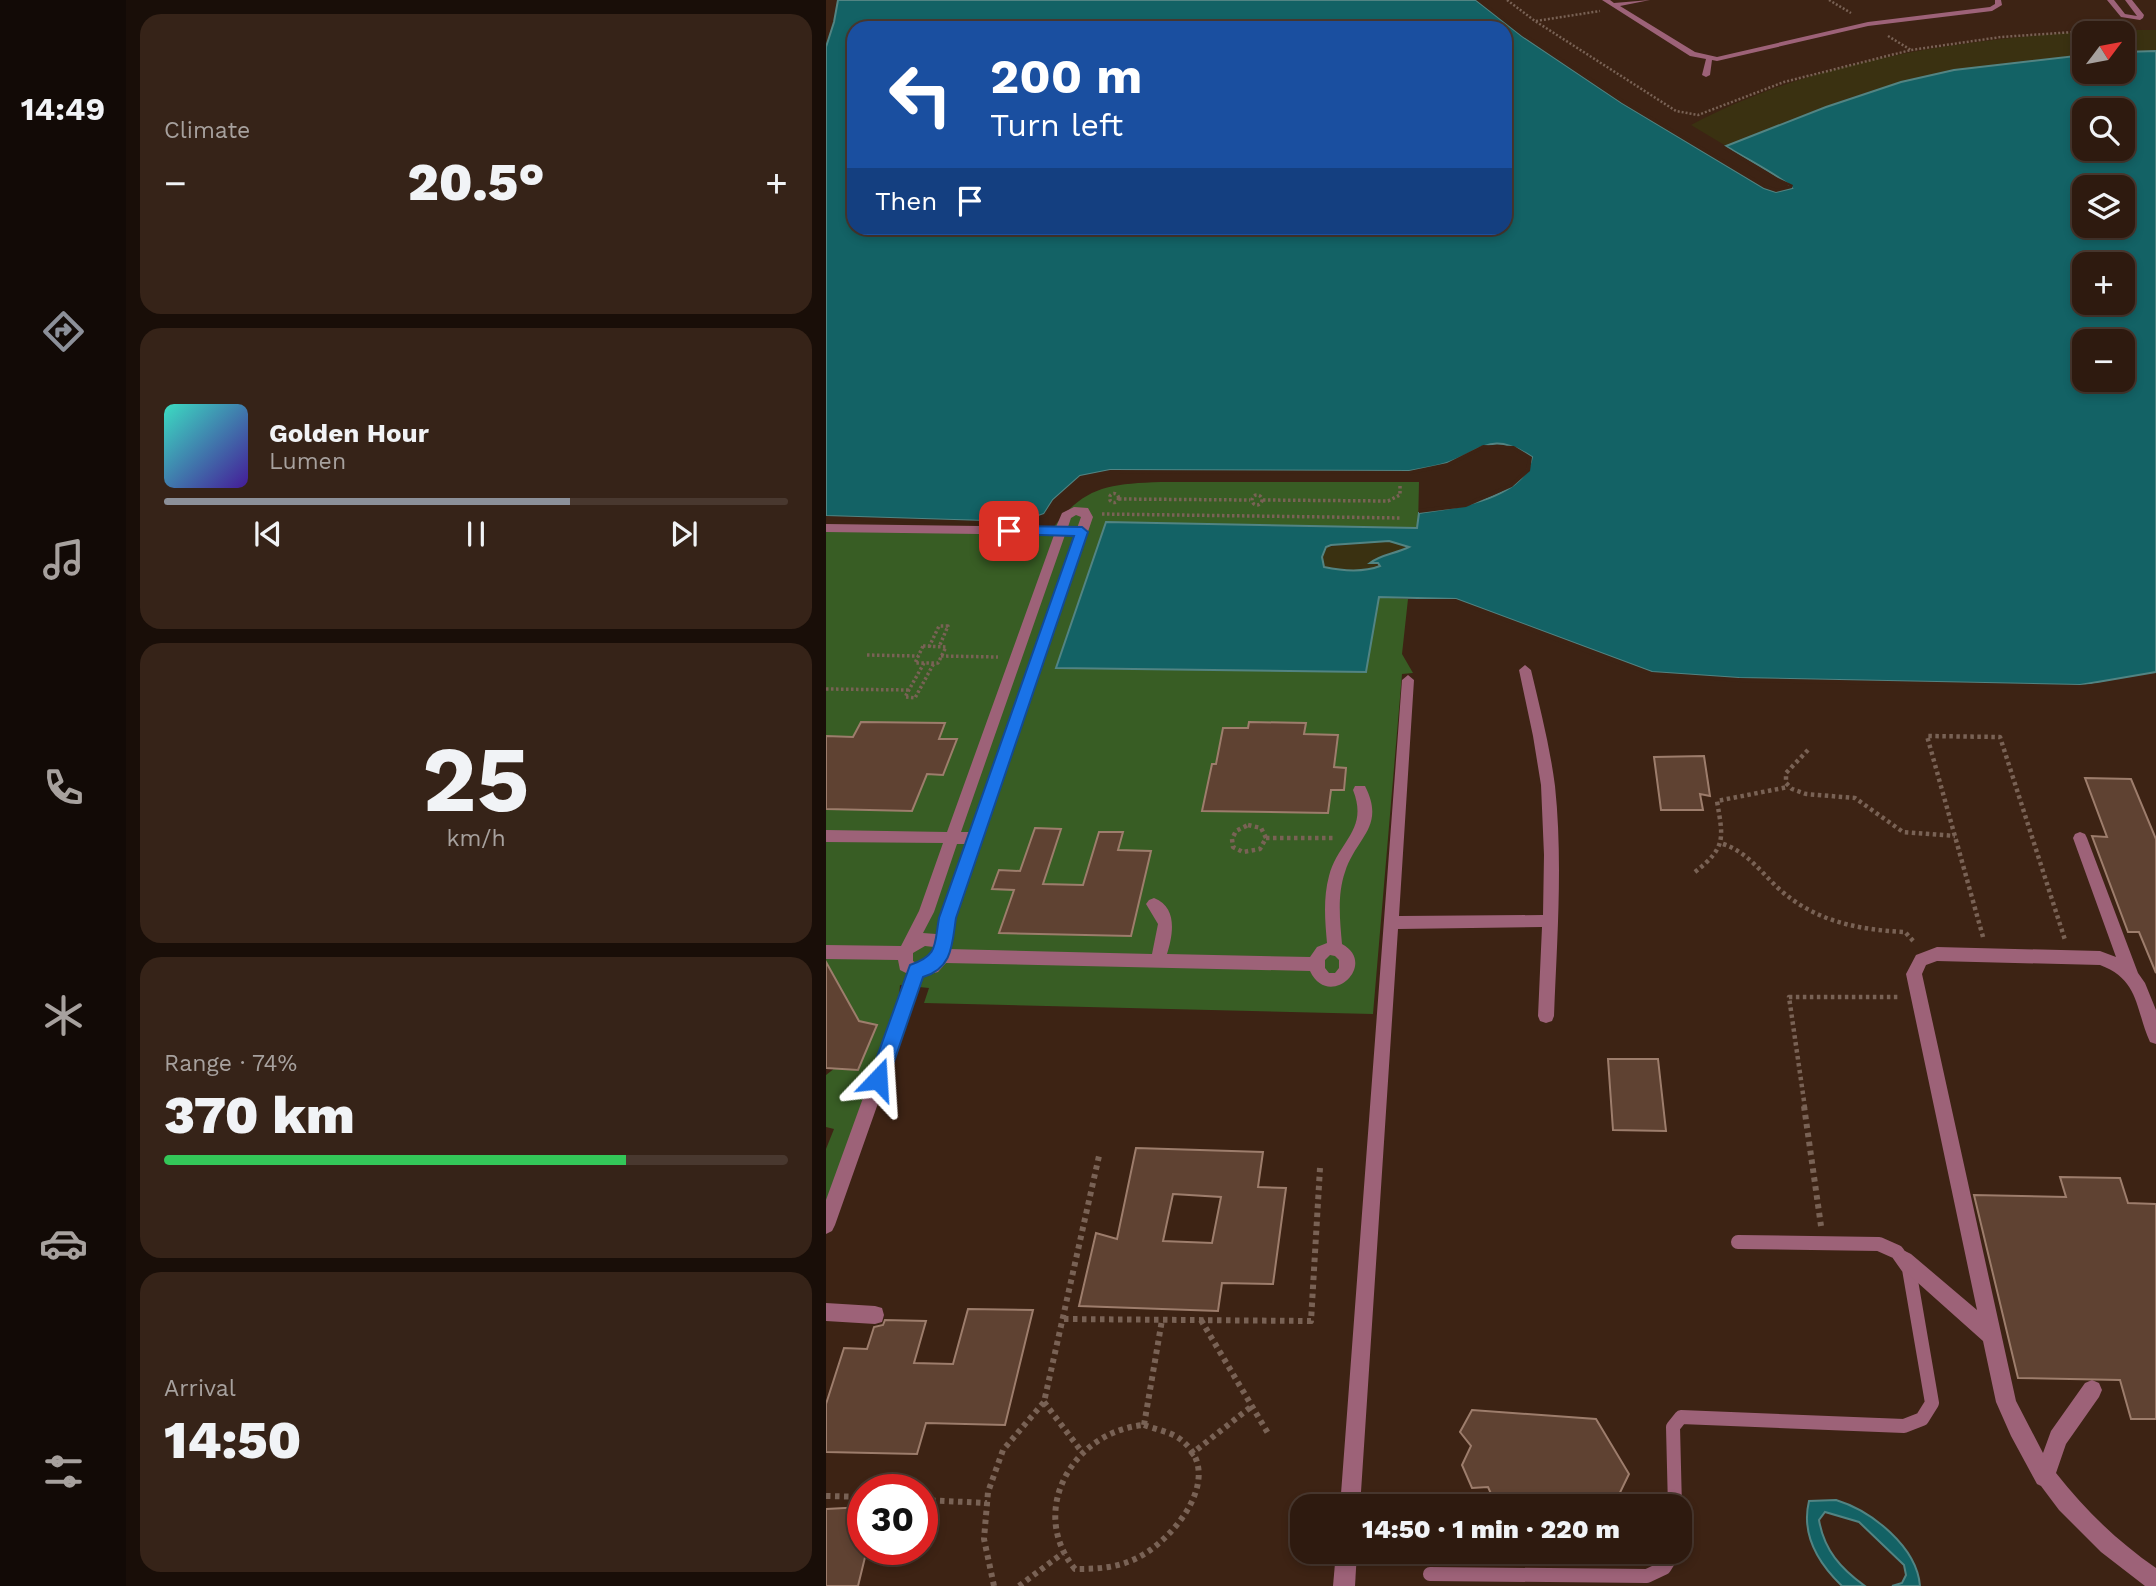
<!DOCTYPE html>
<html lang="en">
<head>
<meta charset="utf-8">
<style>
  :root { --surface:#2e1a0f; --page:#362318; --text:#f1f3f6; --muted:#a7a19e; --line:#49382f; --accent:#8c9099 }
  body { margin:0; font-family:"Work Sans",sans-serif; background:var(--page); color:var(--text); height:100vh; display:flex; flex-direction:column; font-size:26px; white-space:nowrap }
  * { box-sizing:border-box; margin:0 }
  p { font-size:23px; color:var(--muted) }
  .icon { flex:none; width:38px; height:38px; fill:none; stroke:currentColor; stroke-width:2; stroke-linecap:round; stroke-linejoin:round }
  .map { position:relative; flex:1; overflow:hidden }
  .details { display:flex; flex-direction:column; gap:14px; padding:14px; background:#190e08; width:700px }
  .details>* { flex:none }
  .hud { position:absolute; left:21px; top:21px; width:665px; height:214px; border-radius:21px; box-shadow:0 4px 10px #0003,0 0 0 2px var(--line); background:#1a4fa0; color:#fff; overflow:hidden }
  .needle { width:46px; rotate:58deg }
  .fabs { position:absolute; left:1246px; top:21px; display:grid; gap:14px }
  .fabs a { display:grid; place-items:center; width:63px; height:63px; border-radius:14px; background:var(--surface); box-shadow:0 4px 10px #0003,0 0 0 2px var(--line); font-size:35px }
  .speed { position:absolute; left:21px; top:1474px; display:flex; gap:14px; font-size:35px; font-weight:700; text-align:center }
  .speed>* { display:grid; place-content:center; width:91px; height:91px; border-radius:50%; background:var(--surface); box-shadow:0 4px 10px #0003,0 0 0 2px var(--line); line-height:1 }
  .speed .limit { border:10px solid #d22; background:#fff; color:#111 }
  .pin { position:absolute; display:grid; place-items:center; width:60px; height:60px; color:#fff; margin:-30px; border-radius:14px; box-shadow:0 4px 10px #0006 }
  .me { position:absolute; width:77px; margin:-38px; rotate:20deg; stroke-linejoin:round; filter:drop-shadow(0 0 5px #0008) }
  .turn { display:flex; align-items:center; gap:24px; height:147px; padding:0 28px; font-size:32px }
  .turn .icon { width:91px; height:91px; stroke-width:2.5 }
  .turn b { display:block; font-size:49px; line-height:60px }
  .then { display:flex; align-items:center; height:66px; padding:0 28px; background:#0003; gap:14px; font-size:26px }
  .big { font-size:52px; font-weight:800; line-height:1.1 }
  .details .tile { flex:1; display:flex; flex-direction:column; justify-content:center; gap:10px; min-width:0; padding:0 24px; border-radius:21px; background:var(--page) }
  .details .dial { align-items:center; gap:0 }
  .dial b { font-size:91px; line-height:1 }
  .song { display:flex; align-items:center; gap:21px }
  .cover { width:84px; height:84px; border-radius:10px; background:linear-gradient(135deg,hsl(170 70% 55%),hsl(260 70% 35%)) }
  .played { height:7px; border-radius:4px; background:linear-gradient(90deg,var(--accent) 65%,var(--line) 65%) }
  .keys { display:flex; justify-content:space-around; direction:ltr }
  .heat { display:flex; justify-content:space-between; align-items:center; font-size:38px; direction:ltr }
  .charge { height:10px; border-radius:5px; background:linear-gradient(90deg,#34c759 74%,var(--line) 0) }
  .trip { position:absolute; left:464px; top:1494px; width:402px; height:70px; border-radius:21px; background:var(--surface); box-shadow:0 4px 10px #0003,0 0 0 2px var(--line); font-weight:800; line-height:70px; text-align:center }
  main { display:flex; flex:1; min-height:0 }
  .dock { display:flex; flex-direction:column; width:126px; justify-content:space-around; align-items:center; background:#120a06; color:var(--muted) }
  .dock .icon { width:49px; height:49px }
  .dock .on { color:var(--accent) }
  .dock b { font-size:32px; color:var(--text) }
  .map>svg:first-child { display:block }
  .green { fill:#385d24 }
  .sand { fill:#3a3111 }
  .water { fill:#136265; stroke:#528483; stroke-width:2; fill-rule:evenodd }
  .pier { fill:#3d2314 }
  .building { fill:#5f4232; stroke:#9d7d6c; stroke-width:2; fill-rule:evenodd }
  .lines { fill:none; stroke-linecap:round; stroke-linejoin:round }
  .path-far3 { stroke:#796255; stroke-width:2.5; stroke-dasharray:2 2; stroke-linecap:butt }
  .path-far2 { stroke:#796255; stroke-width:3.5; stroke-dasharray:2.5 2.5; stroke-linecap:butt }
  .path-far1 { stroke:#796255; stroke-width:4.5; stroke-dasharray:3.5 3.5; stroke-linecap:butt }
  .path { stroke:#796255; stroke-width:6; stroke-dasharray:4.5 4.5; stroke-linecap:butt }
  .lane { stroke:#9d6278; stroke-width:14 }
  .street { fill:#9d6278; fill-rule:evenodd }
  .route { fill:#1a73e8; stroke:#114b97; stroke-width:2 }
</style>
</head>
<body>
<main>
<nav class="dock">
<b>14:49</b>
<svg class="icon on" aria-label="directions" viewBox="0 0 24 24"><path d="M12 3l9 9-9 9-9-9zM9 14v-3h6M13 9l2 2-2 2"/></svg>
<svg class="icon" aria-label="music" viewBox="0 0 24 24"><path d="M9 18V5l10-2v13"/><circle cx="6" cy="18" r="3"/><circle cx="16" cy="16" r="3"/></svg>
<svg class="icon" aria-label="phone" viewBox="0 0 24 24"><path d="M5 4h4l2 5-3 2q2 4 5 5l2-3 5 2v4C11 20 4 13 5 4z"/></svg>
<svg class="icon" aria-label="climate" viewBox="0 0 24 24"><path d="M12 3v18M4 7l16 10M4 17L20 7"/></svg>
<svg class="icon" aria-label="car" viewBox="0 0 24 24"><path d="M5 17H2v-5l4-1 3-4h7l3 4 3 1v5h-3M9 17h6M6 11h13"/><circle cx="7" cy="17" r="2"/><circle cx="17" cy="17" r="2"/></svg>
<svg class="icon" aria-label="filters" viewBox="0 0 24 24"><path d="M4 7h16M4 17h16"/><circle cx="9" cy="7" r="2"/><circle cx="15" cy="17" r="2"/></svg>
</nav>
<section class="details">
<div class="tile"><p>Climate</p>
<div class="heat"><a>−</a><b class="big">20.5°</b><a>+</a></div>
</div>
<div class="tile">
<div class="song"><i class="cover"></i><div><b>Golden Hour</b><p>Lumen</p></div></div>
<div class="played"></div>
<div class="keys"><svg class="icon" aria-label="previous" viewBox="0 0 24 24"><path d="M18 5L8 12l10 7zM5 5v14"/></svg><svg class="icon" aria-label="pause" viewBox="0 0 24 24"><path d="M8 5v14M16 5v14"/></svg><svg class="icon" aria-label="next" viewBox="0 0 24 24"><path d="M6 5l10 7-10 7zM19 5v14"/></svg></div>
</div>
<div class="tile dial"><b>25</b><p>km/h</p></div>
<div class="tile"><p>Range · 74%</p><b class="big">370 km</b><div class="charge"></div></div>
<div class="tile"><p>Arrival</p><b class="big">14:50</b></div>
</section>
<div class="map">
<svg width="1330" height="1586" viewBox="0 0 1330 1586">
  <rect width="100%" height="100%" fill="#3d2314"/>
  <path class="green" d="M335,482h258l-1,46 -312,-6 273,75 29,2 -6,55 11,19 -11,1 -29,340 -449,-11 5,-15 -29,-3 -2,20 -72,203v-59l8,-20 -8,-2v-52l9,-7 23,2 19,-45 -18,-4 -21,-38 -12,-1v-455l223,6c34,-46 56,-49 112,-51z"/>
  <g class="sand">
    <path d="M1282,30h48v21l-33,1v-19h-39v22c-61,6 -122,12 -181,27 -61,15 -119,42 -177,64l-35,-21c129,-68 274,-86 417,-95z"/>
    <path d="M563,541l21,6c-15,6 -27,6 -39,16l10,3c-19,6 -38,5 -57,1l-2,-9 4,-11z"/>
  </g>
  <g class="water">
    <path d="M12,0h638l46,36 100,67 142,85 12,4 16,-4c-6,-9 -53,-33 -66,-42l100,-39 75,-25 53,-12 130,-15v17h39v-20l33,-1v621l-76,13 -341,-7 -87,-6 -196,-73 -77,-2 -13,75 -310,-4 50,-146 311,6 2,-15c35,-5 105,-13 113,-56 -42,-27 -48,-7 -85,6 -12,4 -26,6 -38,8l-299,-1 -30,6 -27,24 -9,14 -23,8 -195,-6v-469l8,-25zM28,28h651v200h-651zM1258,110h39v39h-39zM1258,187h39v39h-39zM1258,264h39v39h-39zM1258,341h39v39h-39zM563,541l20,6c-14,7 -27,7 -39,16h8l2,3c-18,7 -37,5 -56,1l-2,-10 4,-10 5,-2z"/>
    <path d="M1010,1500c36,11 81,47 84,86h-28l10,-3 4,-8 -2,-10 -45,-43 -34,-10 -6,8c5,30 22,49 46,66h-23c-24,-23 -41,-52 -33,-85z"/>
  </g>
  <g class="pier">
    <polygon points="650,0 655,0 698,33 798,100 940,185 951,189 963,186 948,180 898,149 897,145 950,177 967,185 966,188 950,192 938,188 796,103 696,36"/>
    <polygon points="657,445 688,446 706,457 704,471 686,487 640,507 593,513 593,509 639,503 684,484 700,469 702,459 687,449 658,448 622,467 584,474 284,473 255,480 230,502 220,517 196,525 0,520 0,516 195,522 218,514 227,500 254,476 284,470 583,471 621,463"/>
    <polygon points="582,599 630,599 826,672 913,678 1254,685 1296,681 1254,688 913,682 826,675 771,657 629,602 582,602"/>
  </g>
  <g class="building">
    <polygon points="35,722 119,723 113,739 131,739 117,775 101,774 86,811 0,809 0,736 27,737"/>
    <polygon points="423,722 480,723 478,734 512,735 508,767 520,768 518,790 505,790 502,813 376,811 386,764 390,764 397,728 422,728"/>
    <polygon points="878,756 884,796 874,794 877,810 835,810 828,757"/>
    <polygon points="1259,778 1305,779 1330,839 1330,973 1313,932 1302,932 1266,836 1281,837"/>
    <polygon points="209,828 235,829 217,884 257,885 273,832 297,832 292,850 325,851 305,936 173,933 188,890 166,889 173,870 194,871"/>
    <polygon points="0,962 33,1021 51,1025 32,1070 0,1068"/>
    <polygon points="782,1059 832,1059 840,1131 787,1130"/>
    <path d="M310,1148l127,4 -5,35 28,1 -13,96 -51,-1 -4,28 -139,-5 17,-73 21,6zM347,1194l48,3 -9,46 -49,-2z"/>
    <polygon points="1234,1177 1294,1178 1302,1203 1330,1204 1330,1419 1305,1419 1294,1380 1192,1378 1148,1195 1240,1197"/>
    <polygon points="142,1309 207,1310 179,1425 100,1423 91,1454 0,1452 0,1404 18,1348 41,1349 48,1327 57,1325 59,1320 100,1321 88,1363 127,1364"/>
    <polygon points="646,1410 770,1419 803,1474 787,1507 671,1507 662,1487 646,1488 636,1465 645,1446 634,1432"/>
    <polygon points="37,1507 37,1549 41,1549 32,1586 0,1586 0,1509"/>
  </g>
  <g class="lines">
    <g class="path-far3">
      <polyline points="681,0 709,21 850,111 872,115 958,82 1085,50 1175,37 1292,29"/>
      <polyline points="1003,0 1025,13"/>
      <polyline points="710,21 774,11"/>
      <polyline points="1062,36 1085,50"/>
    </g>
    <g class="path-far2">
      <circle cx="288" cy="498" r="4.5"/>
      <circle cx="431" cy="500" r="5"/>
      <polyline points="293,499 424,500"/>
      <polyline points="437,500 562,501 574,495 574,484"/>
      <polyline points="276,514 576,518"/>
      <polygon points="97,646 120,647 112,663 89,663"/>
      <polyline points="103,647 113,626 122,626 113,647"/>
      <polyline points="41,655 92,656"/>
      <polyline points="115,656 172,657"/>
      <polyline points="98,663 79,697 89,698 108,663"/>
      <polyline points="0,689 83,690"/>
    </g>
    <g class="path-far1">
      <polyline points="982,750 960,773 960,783 966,789 980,794 1029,798 1077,832 1129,836"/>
      <polygon points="422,825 435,828 440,838 434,849 417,852 407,847 406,839 410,831"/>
      <polyline points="440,838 508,838"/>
      <path d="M897,844c24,8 37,27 55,44 36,33 80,42 127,44l10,11"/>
      <path d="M869,872c32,-25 28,-34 22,-71l71,-14"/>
      <polyline points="1157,937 1101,736 1174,737 1239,940"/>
      <polyline points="979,1108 963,997 1073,997"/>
    </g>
    <g class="path">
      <polyline points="978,1106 995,1226"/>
      <polyline points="238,1319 485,1321 494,1168"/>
      <polyline points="375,1320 443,1435"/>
      <polyline points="218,1402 256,1452"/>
      <path d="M318,1425c11,4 27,7 36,14 47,35 -5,99 -41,118 -21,11 -41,12 -64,12 -48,-58 -2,-138 69,-144z"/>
      <polyline points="318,1425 336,1320"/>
      <polyline points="364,1455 426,1406"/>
      <polyline points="0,1496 37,1497"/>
      <polyline points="96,1500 161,1503"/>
      <polyline points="168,1586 158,1539 162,1492 177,1450 218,1402 273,1156"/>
      <polyline points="193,1586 237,1553"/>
    </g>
    <g class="lane">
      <polyline points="849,1507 847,1427 855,1417 1078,1426 1096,1419 1106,1403 1083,1269 1071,1252 1053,1244 912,1242"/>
      <polyline points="604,1574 821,1576 838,1568 848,1552"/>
    </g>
    <g class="street">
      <polygon points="776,0 784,0 788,3 824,0 794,6 869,52 891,57 1042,22 1164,7 1169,4 1169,0 1175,0 1176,5 1166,11 1042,26 891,61 886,60 884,75 880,77 876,75 880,59 864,56"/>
      <polygon points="1281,0 1288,0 1299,14 1311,16 1299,0 1306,0 1318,15 1317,18 1314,20 1295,17"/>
      <path d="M248,507l14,1 5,9 -138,401 -6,31 203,5 6,-30 -12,-20 3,-4 5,-2c24,9 19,37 13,56l143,3 7,-10 10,-4c-2,-22 -4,-45 2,-67 9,-35 40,-46 24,-86l2,-4h10c21,41 -9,51 -20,86 -8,23 -5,49 -3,72 37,20 -13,67 -32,27l-364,-8 -8,9 -15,4 -88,249 -3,6 -6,3v-34l82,-226 -8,-4 -2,-10 -72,-1v-14l75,1 18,-35 24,-68 -117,-1v-12l121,2 107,-297 -228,-3v-8l230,3 6,-14zM250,515l5,2 -111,315h-9l104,-297 9,-1 2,-3 -8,-4 3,-9zM131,844h9l-30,90 -13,-1 11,-21zM99,946l9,1v7l-7,8 -9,2 -5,-3v-8zM504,955l5,1 4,4v8l-4,5h-6l-4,-5v-8z"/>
      <path d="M699,665l6,5c9,38 19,77 24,116 8,76 2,154 -1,230l-2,5 -6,2 -6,-2 -2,-5 4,-89 -144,2 -38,578h-20l62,-827 6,-5 6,5 -15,236 144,-1 1,-60 -3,-70 -8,-49 -14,-66z"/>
      <path d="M1254,832l5,2 2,4 51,135 7,10 11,27v34l-6,-2c-15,-33 -10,-62 -50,-77l-163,-4 -11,4 -4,9 94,427 27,52 8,-22 34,-48 7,-3 7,3 3,7 -3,7 -33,47 -10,29c29,37 61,68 100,95v18h-11l-44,-34 -42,-42 -18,-24 -4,-2 -26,-48 -15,-34 -13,-61 -84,-75 -3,-6 3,-6 6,-3 6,3 66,56 -71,-336 10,-19 21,-8 163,4 16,6 -43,-119 2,-4z"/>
      <polygon points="0,1303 49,1306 56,1308 58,1315 56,1322 49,1324 0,1321"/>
      <polygon points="510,1552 531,1552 529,1586 507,1586"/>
    </g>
  </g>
  <path class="route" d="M183,526l73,1 6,5 -132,386c-4,26 -3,50 -33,59l-35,102 -3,6 -7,3 -7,-3 -2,-6 41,-114c29,-10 24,-20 29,-47l135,-382 -69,-2v-6z"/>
</svg>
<div class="fabs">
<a><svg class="needle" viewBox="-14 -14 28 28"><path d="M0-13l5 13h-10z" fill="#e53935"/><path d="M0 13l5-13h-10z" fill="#a7a19e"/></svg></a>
<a><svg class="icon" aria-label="search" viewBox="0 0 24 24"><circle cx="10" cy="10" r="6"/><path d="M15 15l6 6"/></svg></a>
<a><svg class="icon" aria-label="layers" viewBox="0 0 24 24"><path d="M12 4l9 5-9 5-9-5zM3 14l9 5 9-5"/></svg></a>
<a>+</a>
<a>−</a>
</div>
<div class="speed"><div class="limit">30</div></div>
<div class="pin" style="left:183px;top:531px;background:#d93025"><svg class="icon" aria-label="arrive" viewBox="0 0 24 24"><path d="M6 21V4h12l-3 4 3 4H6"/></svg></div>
<svg class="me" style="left:52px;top:1079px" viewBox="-20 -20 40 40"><path d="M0-17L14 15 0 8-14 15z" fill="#1a73e8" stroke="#fff" stroke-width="4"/></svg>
<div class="trip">14:50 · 1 min · 220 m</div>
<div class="hud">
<div class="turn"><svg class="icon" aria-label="left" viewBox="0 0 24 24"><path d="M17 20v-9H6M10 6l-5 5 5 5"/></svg><div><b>200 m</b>Turn left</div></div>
<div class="then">Then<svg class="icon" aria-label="arrive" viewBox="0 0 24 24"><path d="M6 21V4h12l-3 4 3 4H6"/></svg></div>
</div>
</div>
</main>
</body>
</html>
